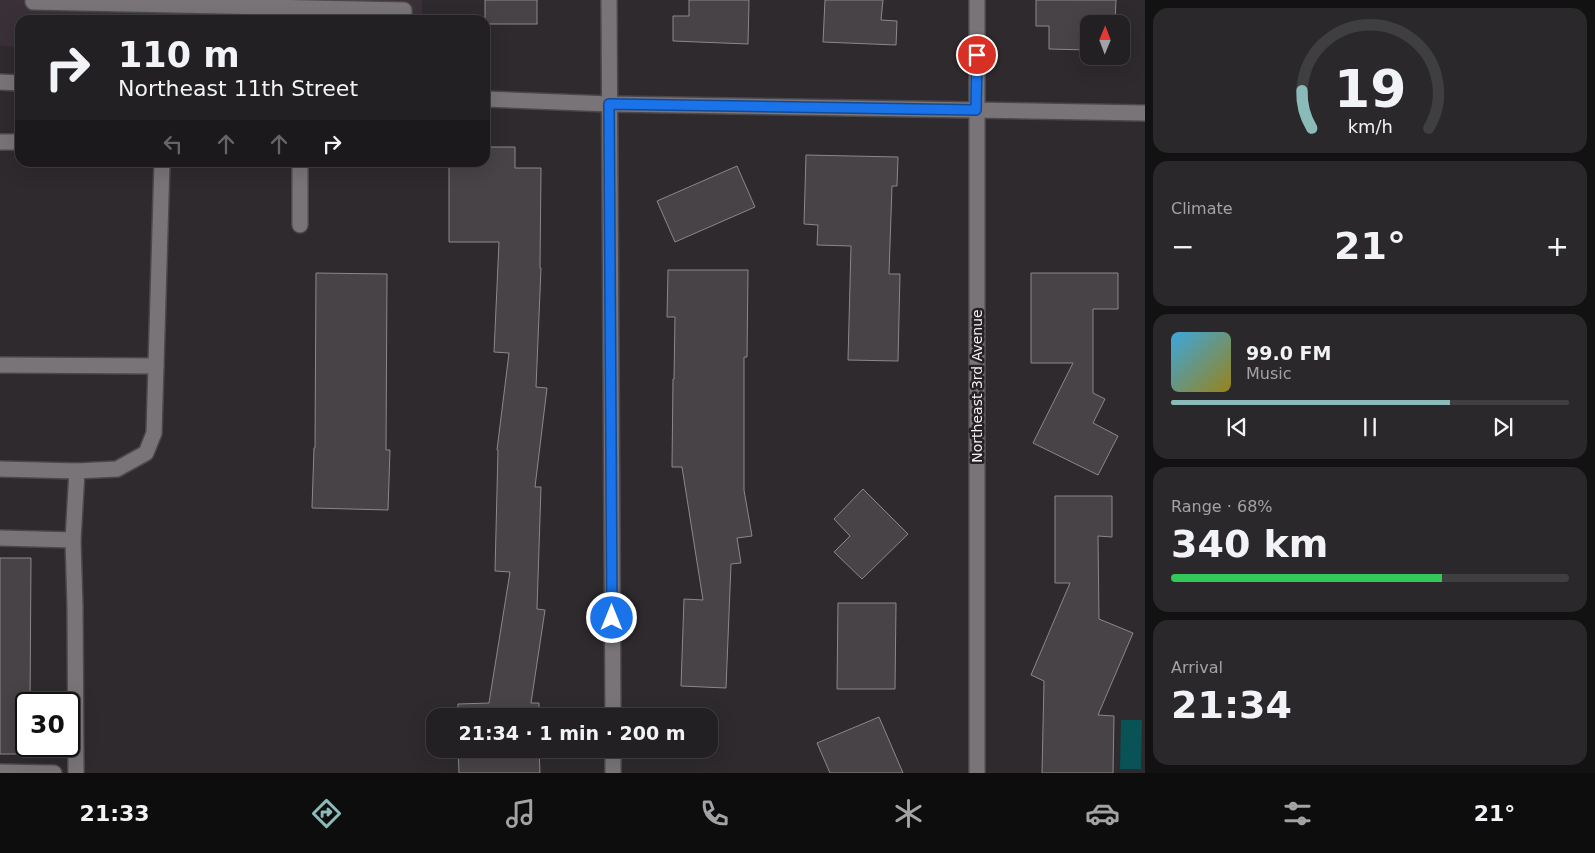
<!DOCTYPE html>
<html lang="en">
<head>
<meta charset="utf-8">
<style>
  :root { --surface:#222022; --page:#2a282a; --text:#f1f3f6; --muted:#a2a3a5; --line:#3f3e40; --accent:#8bbbb9 }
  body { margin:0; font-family:"DejaVu Sans",sans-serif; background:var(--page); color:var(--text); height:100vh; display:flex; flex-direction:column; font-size:19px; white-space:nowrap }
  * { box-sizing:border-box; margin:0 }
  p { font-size:16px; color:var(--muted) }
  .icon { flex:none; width:28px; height:28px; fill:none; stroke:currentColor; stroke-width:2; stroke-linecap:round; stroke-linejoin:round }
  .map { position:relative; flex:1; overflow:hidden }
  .details { display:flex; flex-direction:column; gap:8px; padding:8px; background:#131213; width:450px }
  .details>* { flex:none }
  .banner { position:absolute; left:15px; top:15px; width:475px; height:152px; border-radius:15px; box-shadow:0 5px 20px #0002,0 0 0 1px var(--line); background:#222022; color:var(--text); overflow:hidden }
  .needle { width:32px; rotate:1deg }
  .controls { position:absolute; left:1080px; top:15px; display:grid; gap:10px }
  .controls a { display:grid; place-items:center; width:50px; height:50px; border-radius:10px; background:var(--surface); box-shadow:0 5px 20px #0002,0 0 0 1px var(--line); font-size:25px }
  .speed { position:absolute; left:15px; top:692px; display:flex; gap:10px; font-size:25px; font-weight:700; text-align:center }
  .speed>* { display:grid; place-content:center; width:65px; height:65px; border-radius:50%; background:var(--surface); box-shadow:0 5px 20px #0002,0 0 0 1px var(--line); line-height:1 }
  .speed .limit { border:2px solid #111; border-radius:8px; background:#fff; color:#111 }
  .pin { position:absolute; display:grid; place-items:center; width:42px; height:42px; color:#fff; margin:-21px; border:2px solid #fff; border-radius:50%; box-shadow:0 1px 5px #0007 }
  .me { position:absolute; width:55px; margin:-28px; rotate:0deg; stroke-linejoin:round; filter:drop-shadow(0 0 4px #0008) }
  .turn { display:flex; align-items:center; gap:18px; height:105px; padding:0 20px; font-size:22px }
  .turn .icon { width:65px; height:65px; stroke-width:2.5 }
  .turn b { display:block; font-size:35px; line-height:42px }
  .lanes { display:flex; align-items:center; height:48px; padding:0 20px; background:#0003; justify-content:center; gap:25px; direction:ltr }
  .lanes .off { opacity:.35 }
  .big { font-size:38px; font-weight:800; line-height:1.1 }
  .details .widget { flex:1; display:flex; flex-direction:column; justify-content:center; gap:8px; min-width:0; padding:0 18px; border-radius:15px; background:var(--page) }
  .details .dial { align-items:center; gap:0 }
  .dial svg { height:130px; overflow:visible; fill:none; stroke:var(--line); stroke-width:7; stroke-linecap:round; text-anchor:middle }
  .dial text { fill:var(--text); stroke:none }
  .song { display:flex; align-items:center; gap:15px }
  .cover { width:60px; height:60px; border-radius:8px; background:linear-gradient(135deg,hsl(200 70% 55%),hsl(50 70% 35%)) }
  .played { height:5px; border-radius:2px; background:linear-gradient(90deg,var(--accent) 70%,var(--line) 70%) }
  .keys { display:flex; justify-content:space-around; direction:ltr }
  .heat { display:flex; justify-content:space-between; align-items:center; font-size:28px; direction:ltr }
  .charge { height:8px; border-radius:4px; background:linear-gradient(90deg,#34c759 68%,var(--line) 0) }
  .trip { position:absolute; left:426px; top:708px; width:292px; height:50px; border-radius:15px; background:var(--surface); box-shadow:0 5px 20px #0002,0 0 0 1px var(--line); font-weight:800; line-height:50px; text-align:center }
  .menu { display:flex; height:80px; justify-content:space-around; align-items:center; background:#0e0d0e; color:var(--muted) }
  .menu .icon { width:35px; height:35px }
  .menu .selected { color:var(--accent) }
  .menu b { font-size:22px; color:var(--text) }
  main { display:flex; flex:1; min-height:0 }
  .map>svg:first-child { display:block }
  .built { fill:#3a3038 }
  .water { fill:#095255 }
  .building { fill:#484347; stroke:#8c878b }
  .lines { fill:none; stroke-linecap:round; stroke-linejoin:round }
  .service-casing { stroke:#4b484b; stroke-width:18 }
  .minor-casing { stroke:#4b484b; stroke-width:18 }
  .service { stroke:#797478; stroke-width:15 }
  .minor { stroke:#797478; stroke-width:15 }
  .route-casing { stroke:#114b97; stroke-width:12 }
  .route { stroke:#1a73e8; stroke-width:9 }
  .labels { text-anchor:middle; stroke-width:5; stroke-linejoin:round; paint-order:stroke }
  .street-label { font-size:14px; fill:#f4f1f3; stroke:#242024 }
</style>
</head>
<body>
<main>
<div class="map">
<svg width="1145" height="773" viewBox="0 0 1145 773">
  <rect width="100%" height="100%" fill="#2e2a2d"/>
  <polygon class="built" points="0,0 422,0 422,20 20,20 20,47 0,46"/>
  <polygon class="water" points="1121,720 1142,720 1141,769 1120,769"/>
  <g class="building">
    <rect x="485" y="0" width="52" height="24"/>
    <polygon points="689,0 749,0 748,44 673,41 673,16 689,16"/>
    <polygon points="825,0 883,0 881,20 897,21 896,45 823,42"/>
    <polygon points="1036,0 1116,0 1115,24 1089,24 1089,50 1049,49 1049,26 1036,26"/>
    <polygon points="485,147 515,147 515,168 541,168 540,268 541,268 536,387 547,388 535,487 541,487 537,609 545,610 531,703 539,703 539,716 458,716 458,704 489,703 510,572 495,571 498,450 497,450 509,353 494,352 499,242 449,242 449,162 485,162"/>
    <polygon points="806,155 898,157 897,186 892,186 889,274 900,274 898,361 848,360 851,246 817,245 818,225 804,224"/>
    <polygon points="737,166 755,207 675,242 657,201"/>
    <polygon points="668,270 748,270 747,357 744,357 744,490 752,536 737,538 741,563 731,564 726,688 681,686 684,599 703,600 682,467 672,467 673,379 674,379 675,317 667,317"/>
    <polygon points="316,273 387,274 386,450 390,450 388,510 312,508 314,448 315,448"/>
    <polygon points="1031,273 1118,273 1118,309 1093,309 1093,393 1105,399 1093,423 1118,436 1098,475 1033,443 1073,363 1031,363"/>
    <polygon points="863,489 908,534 862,579 834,552 850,536 834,519"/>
    <polygon points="1055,496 1112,496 1112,537 1098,536 1099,619 1133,633 1098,715 1114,716 1113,773 1042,773 1044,681 1031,675 1070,583 1055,583"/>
    <polygon points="0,558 31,558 30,704 26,704 26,746 29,746 29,754 0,754"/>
    <polygon points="838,603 896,603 895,689 837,689"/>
    <polygon points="879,717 903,773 830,773 817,743"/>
    <polygon points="458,749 539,749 540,773 459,773"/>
  </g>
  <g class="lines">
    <defs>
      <g id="service">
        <polyline points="34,0 33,2 404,10 404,20"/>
        <polyline points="0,142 20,142"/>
        <polyline points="300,225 300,162"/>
        <polyline points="0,365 156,366"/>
        <polyline points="0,469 77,471"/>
        <polyline points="0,538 73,540"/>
        <polyline points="0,772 54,773"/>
        <polyline points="76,773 75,607 73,540 77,471 117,469 146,453 154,433 162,162"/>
      </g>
      <g id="minor">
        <polyline points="609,0 613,716"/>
        <polyline points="977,0 977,773"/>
        <polyline points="0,82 20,83"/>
        <polyline points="485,99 609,104 1145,113"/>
        <polyline points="613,749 613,773"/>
      </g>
    </defs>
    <use href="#service" class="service-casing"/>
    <use href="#minor" class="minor-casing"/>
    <use href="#service" class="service"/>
    <use href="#minor" class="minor"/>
  </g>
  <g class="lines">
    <defs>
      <polyline id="route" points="612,618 609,104 976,110 977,55"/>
    </defs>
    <use href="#route" class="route-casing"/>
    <use href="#route" class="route"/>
  </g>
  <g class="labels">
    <g class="street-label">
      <text transform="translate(977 386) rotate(-90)" y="5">Northeast 3rd Avenue</text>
    </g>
  </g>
</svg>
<div class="controls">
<a><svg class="needle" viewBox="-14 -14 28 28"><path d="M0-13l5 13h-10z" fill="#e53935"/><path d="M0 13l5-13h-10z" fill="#a2a3a5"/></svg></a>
</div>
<div class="speed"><div class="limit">30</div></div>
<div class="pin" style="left:977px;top:55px;background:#d93025"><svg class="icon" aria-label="arrive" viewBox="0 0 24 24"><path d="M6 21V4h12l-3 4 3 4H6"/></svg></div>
<svg class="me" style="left:612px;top:618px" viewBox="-20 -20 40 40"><circle r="17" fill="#1a73e8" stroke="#fff" stroke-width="3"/><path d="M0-11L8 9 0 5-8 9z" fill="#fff"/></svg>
<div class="trip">21:34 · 1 min · 200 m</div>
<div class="banner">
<div class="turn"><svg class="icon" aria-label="right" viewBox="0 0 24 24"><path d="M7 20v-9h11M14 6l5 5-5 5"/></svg><div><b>110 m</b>Northeast 11th Street</div></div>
<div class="lanes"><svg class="icon off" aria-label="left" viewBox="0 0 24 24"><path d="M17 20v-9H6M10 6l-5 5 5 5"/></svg><svg class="icon off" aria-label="ahead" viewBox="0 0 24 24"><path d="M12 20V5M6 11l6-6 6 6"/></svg><svg class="icon off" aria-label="ahead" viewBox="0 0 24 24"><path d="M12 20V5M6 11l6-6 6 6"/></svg><svg class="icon" aria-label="right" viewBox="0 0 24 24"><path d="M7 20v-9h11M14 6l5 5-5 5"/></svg></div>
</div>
</div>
<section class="details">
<div class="widget dial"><svg viewBox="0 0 100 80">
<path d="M14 69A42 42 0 1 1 86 69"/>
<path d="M14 69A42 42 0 0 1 8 46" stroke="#8bbbb9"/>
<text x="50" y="56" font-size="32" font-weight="700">19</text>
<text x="50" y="72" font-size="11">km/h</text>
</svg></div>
<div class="widget"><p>Climate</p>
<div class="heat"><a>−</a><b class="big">21°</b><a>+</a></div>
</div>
<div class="widget">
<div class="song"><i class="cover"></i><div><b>99.0 FM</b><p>Music</p></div></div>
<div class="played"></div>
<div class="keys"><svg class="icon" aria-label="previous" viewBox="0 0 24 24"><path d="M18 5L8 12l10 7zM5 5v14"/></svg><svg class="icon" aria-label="pause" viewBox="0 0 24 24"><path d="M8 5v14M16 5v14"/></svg><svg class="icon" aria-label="next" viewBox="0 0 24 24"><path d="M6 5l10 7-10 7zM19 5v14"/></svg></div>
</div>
<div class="widget"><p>Range · 68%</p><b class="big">340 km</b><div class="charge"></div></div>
<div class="widget"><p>Arrival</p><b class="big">21:34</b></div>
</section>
</main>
<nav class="menu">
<b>21:33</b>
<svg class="icon selected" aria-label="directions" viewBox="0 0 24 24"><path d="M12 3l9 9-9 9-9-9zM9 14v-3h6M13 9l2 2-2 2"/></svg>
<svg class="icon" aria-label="music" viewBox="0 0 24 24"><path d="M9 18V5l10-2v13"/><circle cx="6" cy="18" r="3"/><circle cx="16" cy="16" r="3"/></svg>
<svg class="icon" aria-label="phone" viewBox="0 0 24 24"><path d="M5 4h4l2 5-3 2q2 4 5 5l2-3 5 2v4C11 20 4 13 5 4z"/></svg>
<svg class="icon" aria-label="climate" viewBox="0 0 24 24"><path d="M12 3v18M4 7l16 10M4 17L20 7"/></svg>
<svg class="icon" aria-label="car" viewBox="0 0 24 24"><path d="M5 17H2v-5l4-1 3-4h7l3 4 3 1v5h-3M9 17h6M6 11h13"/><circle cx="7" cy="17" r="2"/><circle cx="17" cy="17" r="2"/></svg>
<svg class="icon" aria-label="filters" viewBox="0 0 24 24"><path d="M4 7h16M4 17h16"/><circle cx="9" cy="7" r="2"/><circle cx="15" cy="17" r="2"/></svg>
<b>21°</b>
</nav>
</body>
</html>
